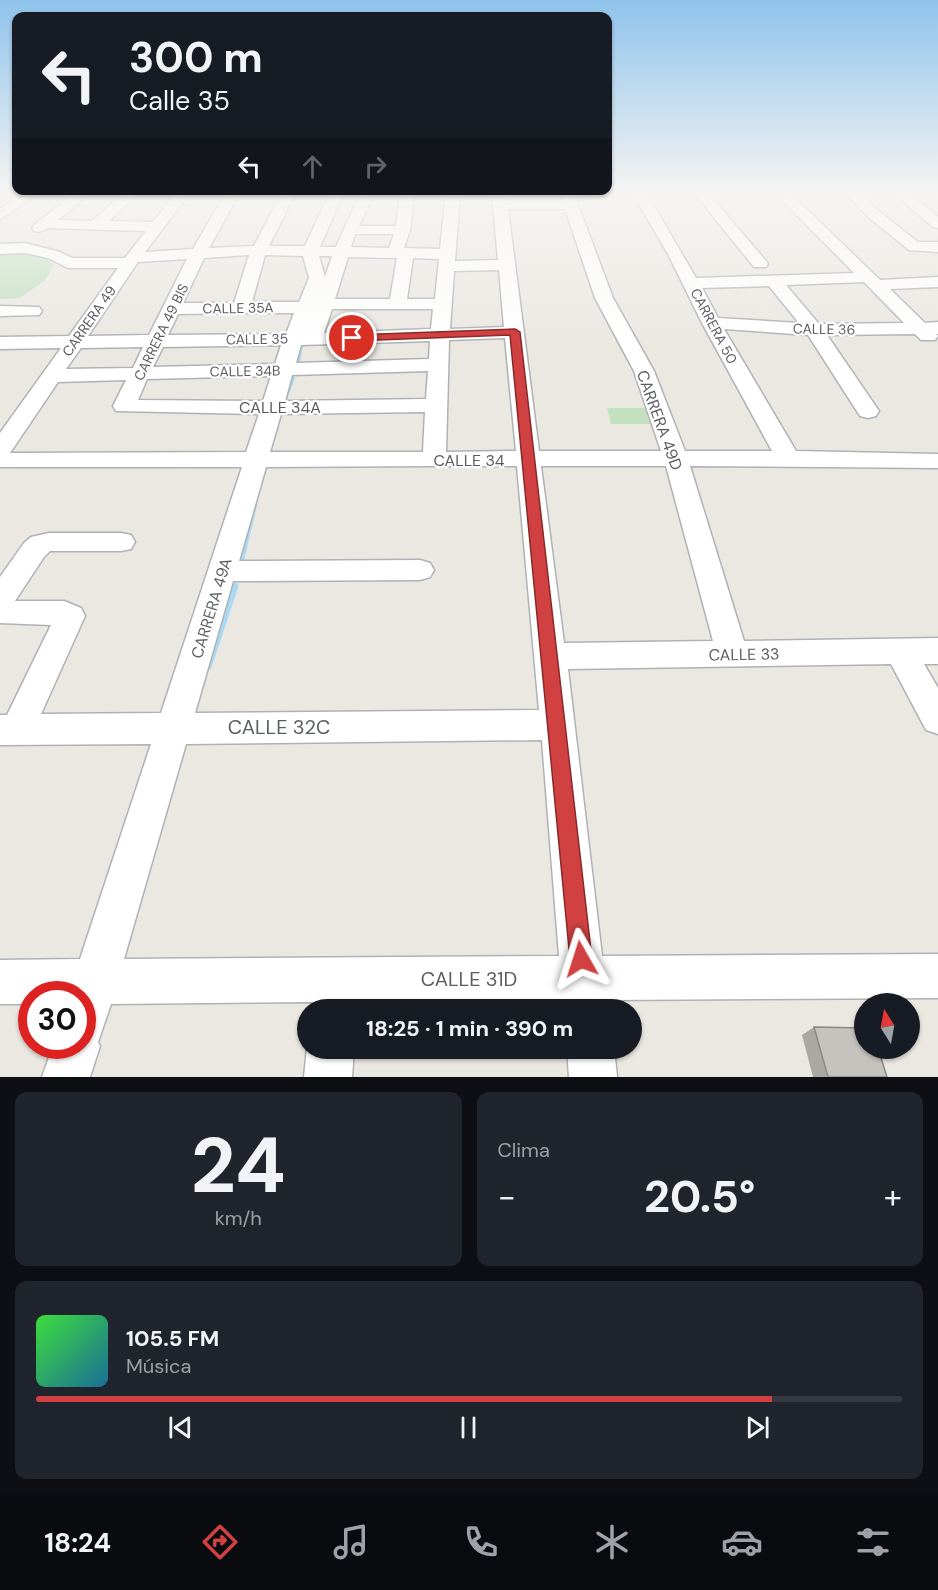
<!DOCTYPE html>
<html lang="es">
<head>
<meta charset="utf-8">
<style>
  :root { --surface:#171b24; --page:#20242c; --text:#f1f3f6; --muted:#9ea1a6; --line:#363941; --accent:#d24141 }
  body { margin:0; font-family:"DM Sans",sans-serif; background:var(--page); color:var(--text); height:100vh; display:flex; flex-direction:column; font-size:22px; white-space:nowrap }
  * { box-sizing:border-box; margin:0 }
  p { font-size:20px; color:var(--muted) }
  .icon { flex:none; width:33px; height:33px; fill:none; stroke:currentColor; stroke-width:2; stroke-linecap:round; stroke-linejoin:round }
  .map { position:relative; height:1077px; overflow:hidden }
  .panel { display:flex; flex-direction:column; gap:15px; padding:15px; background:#0d0f14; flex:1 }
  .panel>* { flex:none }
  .top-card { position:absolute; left:12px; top:12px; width:600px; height:183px; border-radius:12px; box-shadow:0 2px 4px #0004; background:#171b24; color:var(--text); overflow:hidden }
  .needle { width:39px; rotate:349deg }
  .buttons { position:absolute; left:854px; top:993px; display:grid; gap:12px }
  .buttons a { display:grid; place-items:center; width:66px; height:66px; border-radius:50%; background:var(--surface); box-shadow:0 2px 4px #0004; font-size:30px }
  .speed { position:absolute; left:18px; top:981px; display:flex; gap:12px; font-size:30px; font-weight:700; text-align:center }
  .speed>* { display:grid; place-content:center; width:78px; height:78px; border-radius:50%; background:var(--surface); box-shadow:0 2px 4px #0004; line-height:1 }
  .speed .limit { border:9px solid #d22; background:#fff; color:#111 }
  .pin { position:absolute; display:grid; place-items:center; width:51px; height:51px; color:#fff; margin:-26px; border:3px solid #fff; border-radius:50%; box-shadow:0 2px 6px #0007 }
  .me { position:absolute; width:66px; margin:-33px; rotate:354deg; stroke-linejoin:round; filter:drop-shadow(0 0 4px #0008) }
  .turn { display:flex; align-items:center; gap:21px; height:126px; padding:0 18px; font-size:27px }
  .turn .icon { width:78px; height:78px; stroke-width:2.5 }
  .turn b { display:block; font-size:42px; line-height:51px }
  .lanes { display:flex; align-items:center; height:57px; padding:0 18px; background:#0003; justify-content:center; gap:30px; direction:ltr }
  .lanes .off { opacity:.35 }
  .big { font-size:45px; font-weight:700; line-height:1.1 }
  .panel .card { flex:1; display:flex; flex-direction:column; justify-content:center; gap:9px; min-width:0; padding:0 21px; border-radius:12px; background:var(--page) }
  .panel .dial { align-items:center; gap:0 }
  .dial b { font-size:78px; line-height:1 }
  .song { display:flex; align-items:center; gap:18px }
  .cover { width:72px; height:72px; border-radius:9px; background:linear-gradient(135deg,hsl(120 70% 55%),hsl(200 70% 35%)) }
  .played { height:6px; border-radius:3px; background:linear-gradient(90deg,var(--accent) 85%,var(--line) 85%) }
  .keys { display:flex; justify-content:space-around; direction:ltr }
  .heat { display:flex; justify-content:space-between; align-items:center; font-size:33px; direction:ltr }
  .panel .tiles { flex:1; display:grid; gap:15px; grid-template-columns:1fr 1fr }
  .card:last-child { grid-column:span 2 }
  .trip { position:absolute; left:297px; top:999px; width:345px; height:60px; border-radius:30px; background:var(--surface); box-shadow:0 2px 4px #0004; font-weight:700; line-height:60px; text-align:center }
  .dock { display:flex; height:96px; justify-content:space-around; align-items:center; background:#090b0e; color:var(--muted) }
  .dock .icon { width:42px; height:42px }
  .dock .active { color:var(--accent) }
  .dock b { font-size:27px; color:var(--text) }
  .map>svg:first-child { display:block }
  .green { fill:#c3e0c1 }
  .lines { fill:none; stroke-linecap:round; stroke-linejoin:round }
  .stream-far2 { stroke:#a9d9f3; stroke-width:4 }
  .stream-far1 { stroke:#a9d9f3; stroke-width:5 }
  .stream { stroke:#a9d9f3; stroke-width:7 }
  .minor-casing { stroke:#afb2b5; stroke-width:3 }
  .minor { fill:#fff; fill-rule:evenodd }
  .wall { fill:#aaa8a3 }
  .building { fill:#c6c3be; stroke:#8b8885; stroke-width:1.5 }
  .route { fill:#d24141; stroke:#882a2a; stroke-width:1.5 }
  .labels { text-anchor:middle; stroke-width:4.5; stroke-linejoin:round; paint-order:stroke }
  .far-street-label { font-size:14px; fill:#5a5d61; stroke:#fff }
  .street-label { font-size:16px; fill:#5a5d61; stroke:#fff }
  .near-street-label { font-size:20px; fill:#5a5d61; stroke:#fff }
</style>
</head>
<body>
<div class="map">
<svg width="938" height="1077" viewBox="0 0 938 1077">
  <rect width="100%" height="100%" fill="#ebe8e2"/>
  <g class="green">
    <path d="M0,252c20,0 37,-1 54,13l-9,15 -25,18 -20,1z"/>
    <polygon points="607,408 652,408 657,424 611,424"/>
  </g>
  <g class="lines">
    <g class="stream-far2">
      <polyline points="297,368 301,345"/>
      <polyline points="284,402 293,378"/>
    </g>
    <polyline class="stream-far1" points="240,567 255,503"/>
    <polyline class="stream" points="208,667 235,586"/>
    <defs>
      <g id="minor">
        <polygon points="22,194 38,194 0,219 0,209"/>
        <path d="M74,194h15l-31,26 34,1 30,-27h15l-28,27 44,1 22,-28h14l-44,58 48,-3 32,-55h14l-30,54 45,-2 27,-52h14l-26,52h36l24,-52h14l-23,53h16l24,-53h14l-15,32h37l4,-32h14l-4,36 -6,18 36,1 6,-55h14l-5,67 43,-1 -6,-66h14l1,7h56l-3,-7h14l39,104 41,73 31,80h87l-70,-128 -34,-69 -35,-60h14l49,84 158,-5 -78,-79h15l89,86 58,-3v10l-48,2 35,34 13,-1v12h-2l2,2 -3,4h-14l-6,-6 -88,1 52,76 -3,5 -8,2 -8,-2 -52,-81 -84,-6 72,122 142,3v14l-248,-2 54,175 194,-3v26h-14l14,24v46l-12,-4 -35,-66 -323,5 34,287 336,-2v44l-330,2 1,10h-46l-1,-9 -204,1v8h-46l1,-8 -202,2 -13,38 2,4 -10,31h-48l11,-31h29v-52h-50v10h-32v-44l80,-1 71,-215 -151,1v-30h7l44,-90 -51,-2v-46l24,-34 7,-6 18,-4h72l10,2 4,7 -4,7 -10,2h-71l-6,6 -29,44h49l17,7 4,8 -44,98 120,-1 81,-246h-242v-34l61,-85 -61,1v-12l69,-1 49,-68h-50l-20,-10 -23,-5 -25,1v-10l25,-1 35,9 12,6h53l21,-27 -98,-3 -9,4 -5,-1 -2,-3 2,-3zM508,209h57l30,89 39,73 27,80h-122zM355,234h39l-5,14 -38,-1zM249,255l-15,48h-51l21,-45zM265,255l38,1 6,22 -10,24h-47zM319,256h13l-7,21zM348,257l49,1 -7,41h-55zM413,258l26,1 -4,40h-28zM187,259l-38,76 -61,1 50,-74zM499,270l5,57 -54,2 4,-58zM864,282l40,41 -85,1 -33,-39zM769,286l30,37 -81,-5 -16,-30zM332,309h101l-2,20 -107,4zM241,313h53l-8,21 -118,1 10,-21zM505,338l11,113 -70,1 3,-112zM430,341l-1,18 -133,4 5,-18zM281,345l-6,19 -122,3 10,-20zM143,347l-10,21 -67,1 15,-21zM428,371l-2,28 -141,2 7,-26zM271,376l-8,25 -125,-1 9,-21zM126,380l-13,26 3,5 143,3 -13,38 -236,1 48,-71zM425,412l-2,40h-153l11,-38zM430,466h87l22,244 -344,3 38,-132 187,-1 10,-3 4,-7 -4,-7 -10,-3 -181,1 27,-94zM541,466h125l47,175 -149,2zM542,740l17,216 -435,3 62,-215z"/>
        <polygon points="695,194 709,194 766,261 768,264 766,267 754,267"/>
        <polygon points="847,194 861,194 877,210 918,242 938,242 938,252 909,250 867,216"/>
        <polygon points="895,194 910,194 938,217 938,228 933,227"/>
        <polygon points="0,306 39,307 42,311 39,315 0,316"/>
        <polygon points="307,1048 354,1048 352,1077 304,1077"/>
        <polygon points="567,1048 614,1048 617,1077 569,1077"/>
      </g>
    </defs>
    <use href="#minor" class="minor-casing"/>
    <use href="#minor" class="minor"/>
  </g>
  <polygon class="wall" points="814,1027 887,1077 813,1077 802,1035"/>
  <polygon class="building" points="814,1027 864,1028 864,1048 878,1048 887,1077 828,1077"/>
  <linearGradient id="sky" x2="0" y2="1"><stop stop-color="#8fc3ec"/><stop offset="0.56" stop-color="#f6f5f2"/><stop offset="1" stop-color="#f6f5f2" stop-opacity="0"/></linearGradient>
  <rect width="938" height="345" fill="url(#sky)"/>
  <polygon class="route" points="515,329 520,332 592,959 589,967 581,970 573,967 570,959 510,335 352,341 347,338 352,335"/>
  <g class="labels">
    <g class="far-street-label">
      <text transform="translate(238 308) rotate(-1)" y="5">CALLE 35A</text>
      <text transform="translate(89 321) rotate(-55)" y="5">CARRERA 49</text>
      <text transform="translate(714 326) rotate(62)" y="5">CARRERA 50</text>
      <text transform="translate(824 329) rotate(1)" y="5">CALLE 36</text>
      <text transform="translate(161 332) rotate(-64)" y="5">CARRERA 49 BIS</text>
      <text transform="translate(257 339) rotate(-1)" y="5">CALLE 35</text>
      <text transform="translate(245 371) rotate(-1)" y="5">CALLE 34B</text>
    </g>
    <g class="street-label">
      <text x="280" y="413">CALLE 34A</text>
      <text transform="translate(660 420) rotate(70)" y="6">CARRERA 49D</text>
      <text x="469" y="466">CALLE 34</text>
      <text transform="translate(211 608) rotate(-73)" y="6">CARRERA 49A</text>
      <text transform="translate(744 654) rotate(-1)" y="6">CALLE 33</text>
    </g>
    <g class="near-street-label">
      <text x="279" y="734">CALLE 32C</text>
      <text x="469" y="986">CALLE 31D</text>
    </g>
  </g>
</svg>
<div class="buttons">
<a><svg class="needle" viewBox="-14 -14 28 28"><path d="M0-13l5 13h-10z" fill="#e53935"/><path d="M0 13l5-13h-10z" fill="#9ea1a6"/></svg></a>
</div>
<div class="speed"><div class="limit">30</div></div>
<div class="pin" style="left:352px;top:338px;background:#d93025"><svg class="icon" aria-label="arrive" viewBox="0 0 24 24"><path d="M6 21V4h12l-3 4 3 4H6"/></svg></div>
<svg class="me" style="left:581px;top:959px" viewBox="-20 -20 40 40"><path d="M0-17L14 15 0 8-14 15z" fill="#d24141" stroke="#fff" stroke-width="4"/></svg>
<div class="trip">18:25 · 1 min · 390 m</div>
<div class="top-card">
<div class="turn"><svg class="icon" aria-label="left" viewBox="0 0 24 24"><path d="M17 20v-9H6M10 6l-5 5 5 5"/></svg><div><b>300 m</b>Calle 35</div></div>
<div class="lanes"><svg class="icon" aria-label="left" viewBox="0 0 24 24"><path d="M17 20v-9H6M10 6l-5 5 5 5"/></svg><svg class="icon off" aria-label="ahead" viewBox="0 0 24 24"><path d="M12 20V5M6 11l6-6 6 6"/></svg><svg class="icon off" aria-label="right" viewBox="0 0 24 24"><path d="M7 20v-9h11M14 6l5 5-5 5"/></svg></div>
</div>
</div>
<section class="panel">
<div class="tiles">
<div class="card dial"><b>24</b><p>km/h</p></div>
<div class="card"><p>Clima</p>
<div class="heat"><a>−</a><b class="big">20.5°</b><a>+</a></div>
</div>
<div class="card">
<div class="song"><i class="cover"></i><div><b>105.5 FM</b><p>Música</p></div></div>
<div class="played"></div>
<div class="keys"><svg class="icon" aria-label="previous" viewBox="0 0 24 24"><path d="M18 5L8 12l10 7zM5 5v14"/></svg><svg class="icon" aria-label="pause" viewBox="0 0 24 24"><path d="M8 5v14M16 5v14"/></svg><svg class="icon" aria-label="next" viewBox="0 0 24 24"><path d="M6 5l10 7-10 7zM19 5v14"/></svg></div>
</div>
</div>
</section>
<nav class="dock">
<b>18:24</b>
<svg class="icon active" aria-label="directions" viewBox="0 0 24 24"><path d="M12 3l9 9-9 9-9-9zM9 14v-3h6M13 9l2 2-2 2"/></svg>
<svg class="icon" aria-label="music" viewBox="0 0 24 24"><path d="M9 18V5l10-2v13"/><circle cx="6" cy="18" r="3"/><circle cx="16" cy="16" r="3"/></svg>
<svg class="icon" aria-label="phone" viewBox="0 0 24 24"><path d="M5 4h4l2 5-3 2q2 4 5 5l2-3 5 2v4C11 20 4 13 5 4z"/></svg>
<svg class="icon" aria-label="climate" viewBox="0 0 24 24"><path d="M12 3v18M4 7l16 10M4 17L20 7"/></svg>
<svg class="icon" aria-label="car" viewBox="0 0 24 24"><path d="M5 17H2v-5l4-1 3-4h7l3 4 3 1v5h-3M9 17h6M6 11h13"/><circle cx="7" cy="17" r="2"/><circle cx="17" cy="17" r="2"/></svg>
<svg class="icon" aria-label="filters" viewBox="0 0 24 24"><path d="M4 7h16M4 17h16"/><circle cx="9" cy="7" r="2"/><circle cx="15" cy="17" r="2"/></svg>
</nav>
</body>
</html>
